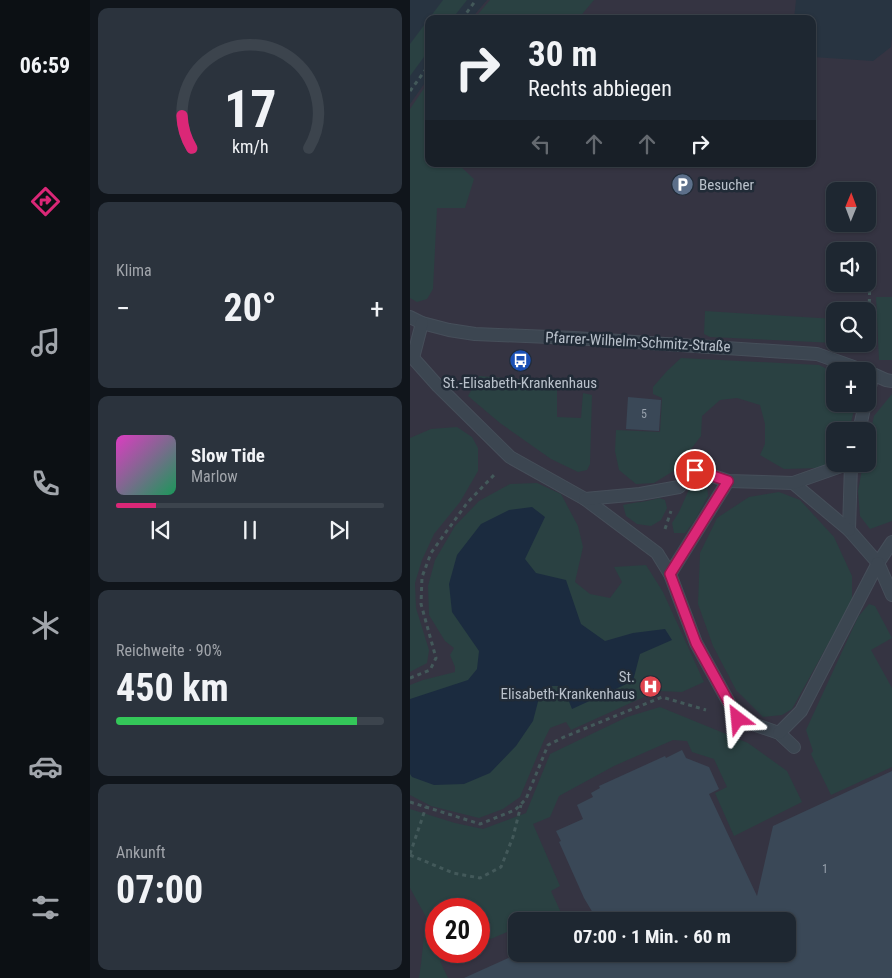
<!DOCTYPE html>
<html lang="de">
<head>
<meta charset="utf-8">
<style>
  :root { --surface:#1e2731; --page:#2b333d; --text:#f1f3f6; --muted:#a1a5ab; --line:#3c444d; --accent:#db2777 }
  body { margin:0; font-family:"Roboto Condensed",sans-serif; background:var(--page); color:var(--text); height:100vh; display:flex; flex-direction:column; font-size:19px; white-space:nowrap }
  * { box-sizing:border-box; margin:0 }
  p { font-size:16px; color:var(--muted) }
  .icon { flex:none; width:28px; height:28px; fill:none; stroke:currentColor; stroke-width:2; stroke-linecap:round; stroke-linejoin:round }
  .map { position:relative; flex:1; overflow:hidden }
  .sheet { display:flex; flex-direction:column; gap:8px; padding:8px; background:#10151b; width:320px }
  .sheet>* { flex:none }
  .hud { position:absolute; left:15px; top:15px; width:391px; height:152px; border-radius:10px; box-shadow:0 1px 4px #0004,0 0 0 1px var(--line); background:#1e2731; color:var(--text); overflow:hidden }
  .needle { width:32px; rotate:1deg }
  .tools { position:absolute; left:416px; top:182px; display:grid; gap:10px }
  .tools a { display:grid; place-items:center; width:50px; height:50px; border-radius:10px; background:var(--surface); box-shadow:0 1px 4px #0004,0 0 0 1px var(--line); font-size:25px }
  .speed { position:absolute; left:15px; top:898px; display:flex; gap:10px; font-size:25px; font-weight:700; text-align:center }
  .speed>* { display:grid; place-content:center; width:65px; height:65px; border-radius:50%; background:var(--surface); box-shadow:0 1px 4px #0004,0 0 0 1px var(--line); line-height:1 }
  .speed .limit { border:8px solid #d22; background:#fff; color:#111 }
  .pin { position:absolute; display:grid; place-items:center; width:42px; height:42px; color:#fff; margin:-21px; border:2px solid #fff; border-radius:50%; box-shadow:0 1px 5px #0007 }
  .me { position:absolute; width:55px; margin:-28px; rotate:331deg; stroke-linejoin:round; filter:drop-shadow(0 0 4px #0008) }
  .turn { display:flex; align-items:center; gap:18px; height:105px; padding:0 20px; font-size:22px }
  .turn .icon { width:65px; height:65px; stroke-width:2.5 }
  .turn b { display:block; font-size:35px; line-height:42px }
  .lanes { display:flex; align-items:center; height:48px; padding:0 20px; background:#0003; justify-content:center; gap:25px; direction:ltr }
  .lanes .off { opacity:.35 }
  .big { font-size:38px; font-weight:700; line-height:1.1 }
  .sheet .tile { flex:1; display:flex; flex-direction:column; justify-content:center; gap:8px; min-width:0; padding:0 18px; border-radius:10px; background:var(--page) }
  .sheet .dial { align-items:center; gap:0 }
  .dial svg { height:130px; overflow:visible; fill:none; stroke:var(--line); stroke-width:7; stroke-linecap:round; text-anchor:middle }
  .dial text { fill:var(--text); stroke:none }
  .song { display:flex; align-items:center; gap:15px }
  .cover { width:60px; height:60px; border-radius:8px; background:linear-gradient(135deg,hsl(310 70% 55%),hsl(150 70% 35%)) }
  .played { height:5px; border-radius:2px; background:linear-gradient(90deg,var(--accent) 15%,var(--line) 15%) }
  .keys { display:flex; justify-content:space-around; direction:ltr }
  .heat { display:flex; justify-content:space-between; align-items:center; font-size:28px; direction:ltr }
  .charge { height:8px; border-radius:4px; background:linear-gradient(90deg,#34c759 90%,var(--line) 0) }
  .trip { position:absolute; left:98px; top:912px; width:288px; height:50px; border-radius:10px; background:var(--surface); box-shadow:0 1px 4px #0004,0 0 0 1px var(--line); font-weight:700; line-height:50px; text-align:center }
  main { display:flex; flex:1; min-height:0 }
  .dock { display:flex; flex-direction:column; width:90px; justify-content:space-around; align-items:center; background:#0c1014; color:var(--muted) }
  .dock .icon { width:35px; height:35px }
  .dock .current { color:var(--accent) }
  .dock b { font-size:22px; color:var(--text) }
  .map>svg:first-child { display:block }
  .medical { fill:#353442; fill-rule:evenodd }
  .green { fill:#2a4142 }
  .water { fill:#1b2b3f }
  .building { fill:#3a4857 }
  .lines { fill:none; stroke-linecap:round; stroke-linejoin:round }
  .lane-casing { stroke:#464f5a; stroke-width:14 }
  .path { stroke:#43595a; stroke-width:3; stroke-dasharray:4 4; stroke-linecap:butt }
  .lane { stroke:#3c4651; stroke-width:12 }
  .route-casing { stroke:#8e194d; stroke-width:12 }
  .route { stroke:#db2777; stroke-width:9 }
  .labels { text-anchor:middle; stroke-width:5; stroke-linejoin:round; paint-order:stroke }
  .number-label { font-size:12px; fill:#97a1ac }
  .poi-label { font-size:15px; fill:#b9c1cb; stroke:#212b37; text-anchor:start }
  .street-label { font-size:15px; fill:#b9c1cb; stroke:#212b37 }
</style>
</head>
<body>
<main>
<nav class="dock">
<b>06:59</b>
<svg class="icon current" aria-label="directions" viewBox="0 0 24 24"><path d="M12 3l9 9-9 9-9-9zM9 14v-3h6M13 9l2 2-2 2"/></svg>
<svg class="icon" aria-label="music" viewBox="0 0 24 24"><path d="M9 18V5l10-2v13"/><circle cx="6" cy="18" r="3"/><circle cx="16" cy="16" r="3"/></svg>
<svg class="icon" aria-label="phone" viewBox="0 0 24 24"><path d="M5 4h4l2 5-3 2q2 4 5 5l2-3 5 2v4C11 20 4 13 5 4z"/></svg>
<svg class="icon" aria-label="climate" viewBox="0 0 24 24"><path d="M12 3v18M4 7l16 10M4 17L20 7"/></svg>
<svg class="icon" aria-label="car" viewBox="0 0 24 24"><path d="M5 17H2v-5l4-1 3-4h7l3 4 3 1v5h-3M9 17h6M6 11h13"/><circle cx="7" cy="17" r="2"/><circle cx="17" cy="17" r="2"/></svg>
<svg class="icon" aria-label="filters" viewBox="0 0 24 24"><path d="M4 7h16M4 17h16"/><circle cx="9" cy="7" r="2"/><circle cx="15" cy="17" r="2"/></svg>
</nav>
<section class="sheet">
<div class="tile dial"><svg viewBox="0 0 100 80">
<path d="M14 69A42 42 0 1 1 86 69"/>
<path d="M14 69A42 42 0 0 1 8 49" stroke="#db2777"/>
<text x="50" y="56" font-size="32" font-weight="700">17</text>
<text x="50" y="72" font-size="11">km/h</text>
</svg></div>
<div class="tile"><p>Klima</p>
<div class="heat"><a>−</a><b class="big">20°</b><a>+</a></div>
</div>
<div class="tile">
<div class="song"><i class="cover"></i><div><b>Slow Tide</b><p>Marlow</p></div></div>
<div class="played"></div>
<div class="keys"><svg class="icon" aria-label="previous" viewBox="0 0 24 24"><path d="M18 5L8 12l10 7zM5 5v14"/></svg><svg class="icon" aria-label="pause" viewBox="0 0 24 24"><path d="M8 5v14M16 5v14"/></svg><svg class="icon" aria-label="next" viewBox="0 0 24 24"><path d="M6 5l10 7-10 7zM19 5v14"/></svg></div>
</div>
<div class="tile"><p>Reichweite · 90%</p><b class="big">450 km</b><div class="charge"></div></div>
<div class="tile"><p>Ankunft</p><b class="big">07:00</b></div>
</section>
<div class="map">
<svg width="482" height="978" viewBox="0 0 482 978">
  <rect width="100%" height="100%" fill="#283441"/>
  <g class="medical">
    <polygon points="77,0 386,0 384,19 61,19"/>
    <path d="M482,36v942h-482v-874l19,-27v87h383l1,-107 60,4 18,-14zM425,191h33v33h-33zM425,251h33v33h-33zM425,311h33v33h-33zM425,371h33v33h-33zM425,431h33v33h-33zM26,909h43v42h-43zM106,921h270v33h-270z"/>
  </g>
  <g class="green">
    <polygon points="33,0 57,0 42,19 19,19 19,50 0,76 0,44"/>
    <polygon points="80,0 184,0 168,19 64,19"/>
    <polygon points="19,81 19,164 48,164 64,179 55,208 27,208 23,289 17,299 7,302 0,298 0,109"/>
    <polygon points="466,297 482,297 482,360 469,360"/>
    <polygon points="295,311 425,319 425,343 300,337 294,334"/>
    <polygon points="271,358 409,365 425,373 425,404 445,404 445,405 439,431 425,431 425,460 410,468 374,469 350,455 355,444 355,424 350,405 327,398 310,400 292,416 291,436 265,470 244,483 226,484 209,470 205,451 206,430 250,432 252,398 243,394 243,387 257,371"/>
    <polygon points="69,376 147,382 147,417 171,418 173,393 182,395 180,464 177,470 168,472 141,459 90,423 58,396"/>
    <polygon points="482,394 482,521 460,529 450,516 448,491 453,464 458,464 458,441 464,416"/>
    <polygon points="47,427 62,437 68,448 68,471 50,502 24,534 12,560 5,583 6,608 19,650 17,663 0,672 0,438 21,429"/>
    <polygon points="288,480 297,485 298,496 285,520 275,533 264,533 262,523 269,512 281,485"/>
    <polygon points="127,483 151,494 168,526 173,547 165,582 180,594 200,598 212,582 204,567 236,565 253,592 294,682 272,692 247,691 161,730 156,722 140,728 134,740 110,797 93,809 69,818 21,806 0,795 0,685 13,680 45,672 45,667 40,655 44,648 35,641 19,615 18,586 25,560 45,526 69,501 100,484"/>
    <polygon points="369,492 390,500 424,537 442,576 442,601 382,709 372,715 353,717 326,690 303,646 288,604 290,553 307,518 339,497"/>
    <path d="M249,498l6,2 2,8 -6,12 -10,6 -14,-2 -11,-8 -3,-11c12,-3 24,-3 36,-7z"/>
    <polygon points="459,604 465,606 482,638 461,650 482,688 482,767 421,795 401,754 403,751 396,730 448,617"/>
    <polygon points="250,707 338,743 377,771 392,802 324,836 305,793 317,787 304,759 282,752 277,741 263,740 204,766 149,796 140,817 123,824 150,886 141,891 153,917 145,921 106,921 106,929 104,929 69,944 69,909 26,909 26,951 52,951 30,961 38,978 9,978 11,964 16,917 0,888 0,809 45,823 73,829 116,813 140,754 217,717"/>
  </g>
  <polygon class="water" points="122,507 135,517 115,559 126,573 156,580 171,624 195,641 223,633 255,629 262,640 230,654 223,681 162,709 156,694 150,686 138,686 130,694 123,721 106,746 80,773 54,784 24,785 2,777 0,774 0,699 58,680 67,669 69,651 42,612 39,584 47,555 71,524 99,510"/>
  <g class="building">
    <polygon points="218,397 251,400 249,431 216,429"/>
    <polygon points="272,750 276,758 299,767 309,789 299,794 347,896 363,826 482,771 482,978 54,978 107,954 376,954 376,921 178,921 186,918 174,898 149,842 151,841 146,831 173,819 167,805 183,797 181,793 190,788 189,786 255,756 256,758"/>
  </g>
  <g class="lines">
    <defs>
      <g id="lane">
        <polyline points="0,317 12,323 39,330 65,334 164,338 407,354 455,371"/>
        <polyline points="12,323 3,358 28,386 100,457 175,499 247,553 260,574 286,643 328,719 369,733 384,747"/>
        <polyline points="458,372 476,380 482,381"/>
        <polyline points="458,395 463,374"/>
        <polyline points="449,431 455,404"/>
        <polyline points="441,464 439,530 468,563 482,542"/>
        <polyline points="383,483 439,530"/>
        <polyline points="175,499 230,494 269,487 285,470 318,481 383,483 437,464"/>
        <polyline points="260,574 318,481"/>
        <polyline points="369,733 391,711 468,563 482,595"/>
      </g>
    </defs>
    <use href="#lane" class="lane-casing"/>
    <g class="path">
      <polyline points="52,19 66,0"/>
      <polyline points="0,91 19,65"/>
      <polyline points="458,277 460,277 458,348"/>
      <polyline points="255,529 261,511"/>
      <polyline points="0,678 20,670 26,658 11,604 12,577 21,553 57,503 85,474"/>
      <polyline points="0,802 70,824 105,810 116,799 138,745 154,737 252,697 296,710"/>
      <polyline points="0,854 16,807"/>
      <polyline points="0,855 43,873 70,878 91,867 103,837 111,805"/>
    </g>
    <use href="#lane" class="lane"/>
  </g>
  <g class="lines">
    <defs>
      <polyline id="route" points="285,470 318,481 260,574 286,643 328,719"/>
    </defs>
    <use href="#route" class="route-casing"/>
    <use href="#route" class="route"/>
  </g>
  <defs>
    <symbol id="parking-disc" viewBox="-11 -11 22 22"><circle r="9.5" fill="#5c6f8a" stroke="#212b37"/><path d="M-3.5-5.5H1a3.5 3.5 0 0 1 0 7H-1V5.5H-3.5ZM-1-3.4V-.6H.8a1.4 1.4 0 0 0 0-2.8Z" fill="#fff"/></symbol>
    <symbol id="bus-disc" viewBox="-11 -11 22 22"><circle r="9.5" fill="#1a4fb4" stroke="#212b37"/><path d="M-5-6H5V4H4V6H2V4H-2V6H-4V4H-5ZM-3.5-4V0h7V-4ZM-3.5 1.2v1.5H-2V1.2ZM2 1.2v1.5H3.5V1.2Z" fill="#fff"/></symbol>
    <symbol id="hospital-disc" viewBox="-11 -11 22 22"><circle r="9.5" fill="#e0444e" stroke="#212b37"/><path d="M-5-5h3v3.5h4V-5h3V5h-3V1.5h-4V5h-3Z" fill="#fff"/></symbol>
  </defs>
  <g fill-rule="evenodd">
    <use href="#parking-disc" x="260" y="172" width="25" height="25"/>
    <use href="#bus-disc" x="98" y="348" width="25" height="25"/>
    <use href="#hospital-disc" x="228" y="674" width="25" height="25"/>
  </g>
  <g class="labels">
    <g class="number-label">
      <text x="234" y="418">5</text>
      <text x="415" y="873">1</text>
    </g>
    <g class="poi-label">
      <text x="289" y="190">Besucher</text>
      <text x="110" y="388" text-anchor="middle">St.-Elisabeth-Krankenhaus</text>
      <text x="225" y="682" text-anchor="end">St.<tspan x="225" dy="17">Elisabeth-Krankenhaus</tspan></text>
    </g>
    <g class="street-label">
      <text transform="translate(228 342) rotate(3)" y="5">Pfarrer-Wilhelm-Schmitz-Straße</text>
    </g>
  </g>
</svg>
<div class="tools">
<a><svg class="needle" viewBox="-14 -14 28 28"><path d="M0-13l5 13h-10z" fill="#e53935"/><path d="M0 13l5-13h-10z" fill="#a1a5ab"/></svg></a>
<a><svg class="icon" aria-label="sound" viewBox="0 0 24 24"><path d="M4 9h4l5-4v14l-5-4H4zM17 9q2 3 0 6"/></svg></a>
<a><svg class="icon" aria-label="search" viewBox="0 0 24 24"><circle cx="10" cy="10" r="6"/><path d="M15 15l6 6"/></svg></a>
<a>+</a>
<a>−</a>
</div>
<div class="speed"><div class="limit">20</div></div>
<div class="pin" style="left:285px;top:470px;background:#d93025"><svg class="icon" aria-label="arrive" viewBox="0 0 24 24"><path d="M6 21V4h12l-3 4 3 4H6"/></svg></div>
<svg class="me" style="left:328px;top:719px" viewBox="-20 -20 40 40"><path d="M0-17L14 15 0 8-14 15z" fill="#db2777" stroke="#fff" stroke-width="4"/></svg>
<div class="trip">07:00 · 1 Min. · 60 m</div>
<div class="hud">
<div class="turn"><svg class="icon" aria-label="right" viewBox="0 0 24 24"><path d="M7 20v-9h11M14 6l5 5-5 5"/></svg><div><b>30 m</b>Rechts abbiegen</div></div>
<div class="lanes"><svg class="icon off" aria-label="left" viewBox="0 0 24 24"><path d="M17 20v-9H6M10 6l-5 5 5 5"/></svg><svg class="icon off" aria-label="ahead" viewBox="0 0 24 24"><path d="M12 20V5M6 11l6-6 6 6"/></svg><svg class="icon off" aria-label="ahead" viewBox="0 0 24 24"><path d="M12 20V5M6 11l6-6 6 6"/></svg><svg class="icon" aria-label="right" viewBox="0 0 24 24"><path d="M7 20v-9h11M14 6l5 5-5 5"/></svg></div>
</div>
</div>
</main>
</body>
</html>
